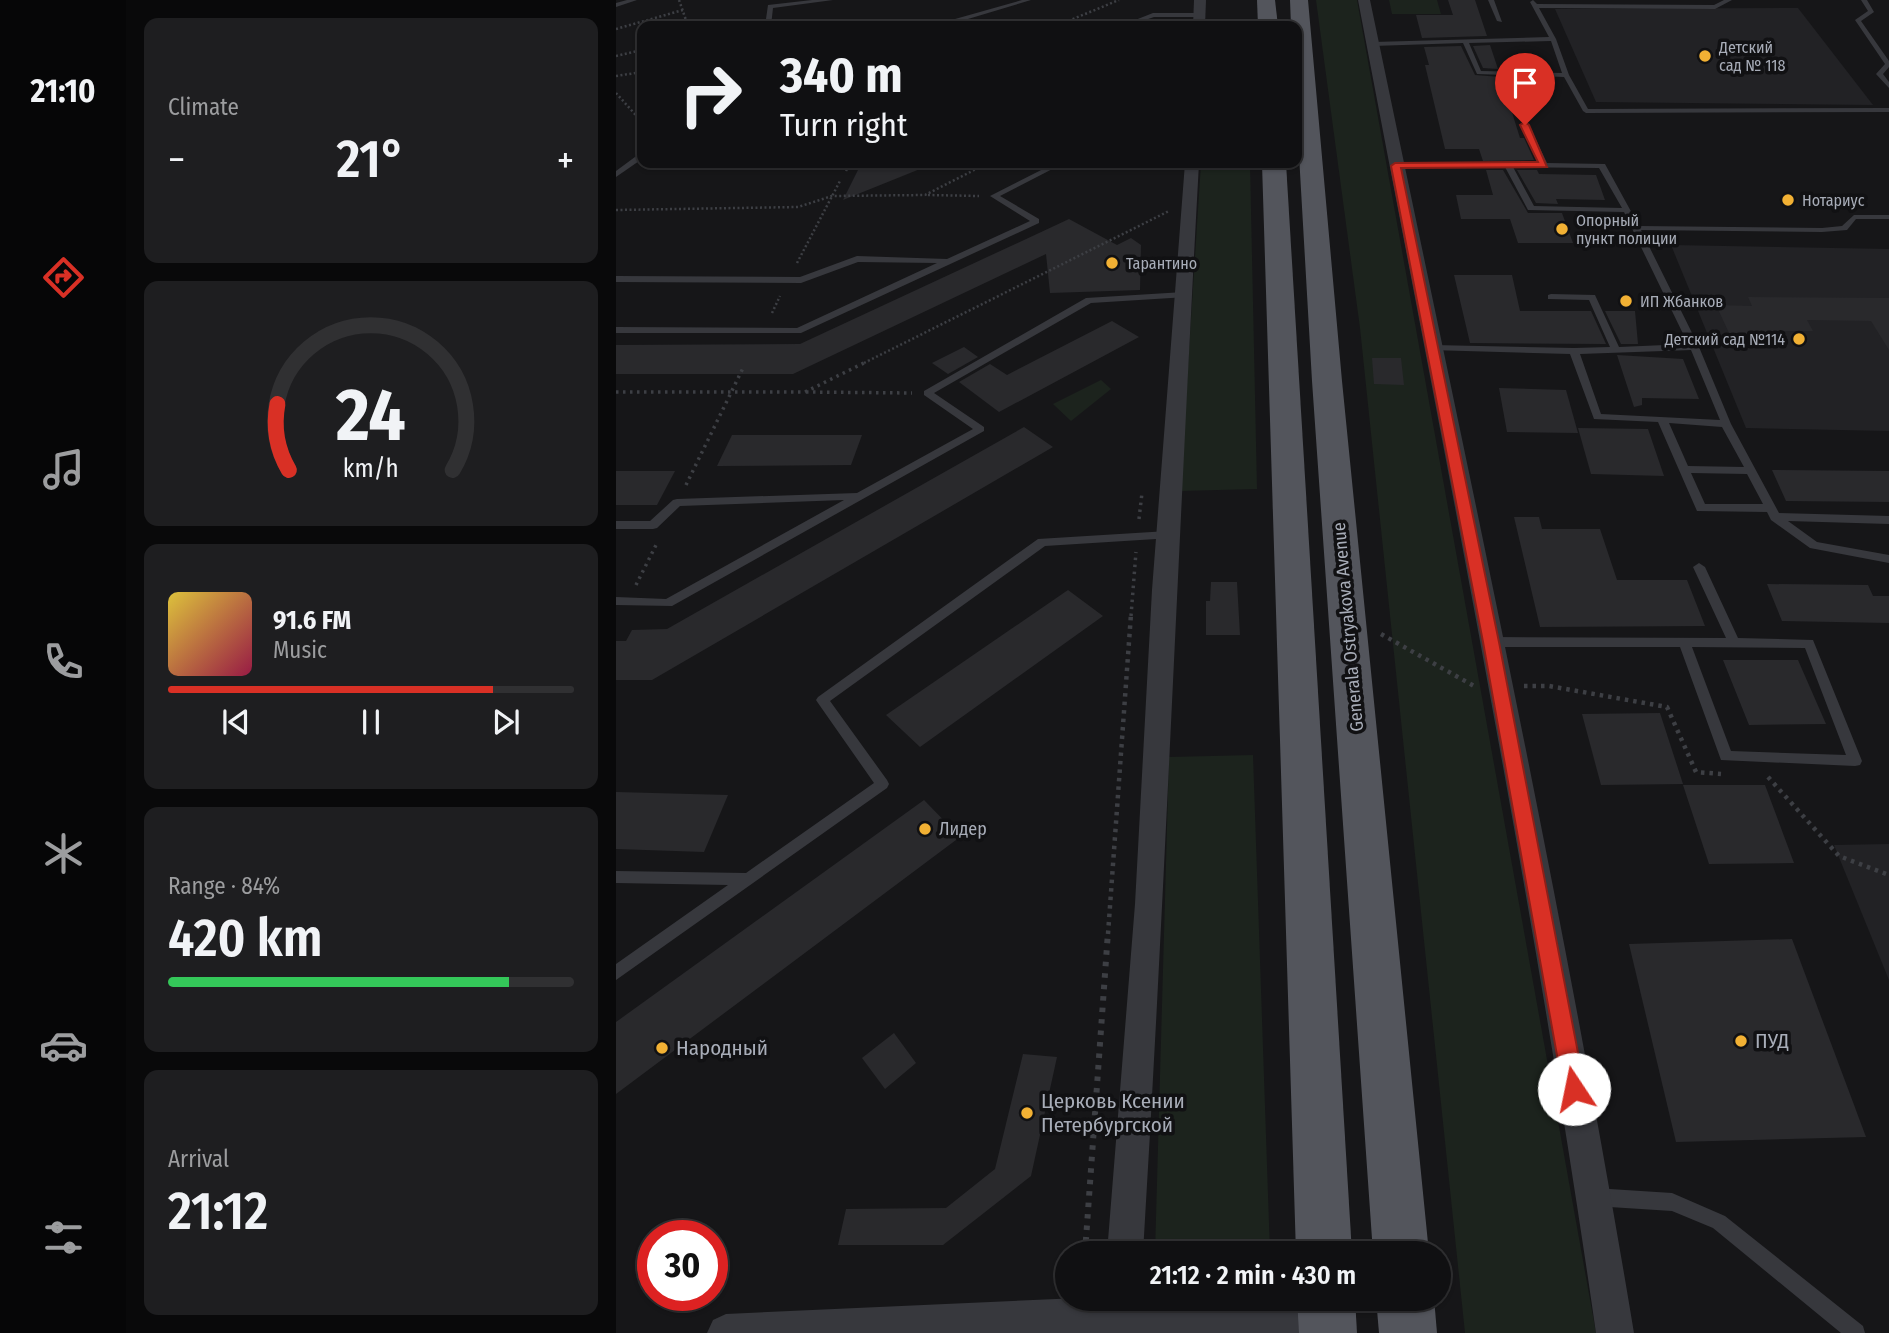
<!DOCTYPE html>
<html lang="en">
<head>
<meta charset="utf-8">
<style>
  :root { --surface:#101012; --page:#1e1e20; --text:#f1f3f6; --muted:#9c9d9f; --line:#303032; --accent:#d93025 }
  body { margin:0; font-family:"Fira Sans Condensed",sans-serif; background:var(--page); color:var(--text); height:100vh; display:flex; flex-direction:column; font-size:26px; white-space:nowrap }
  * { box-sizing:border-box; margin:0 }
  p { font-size:23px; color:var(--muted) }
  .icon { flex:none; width:38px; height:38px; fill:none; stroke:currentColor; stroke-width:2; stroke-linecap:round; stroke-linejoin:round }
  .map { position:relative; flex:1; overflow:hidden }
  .sheet { display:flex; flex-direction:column; gap:18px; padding:18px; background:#09090a; width:490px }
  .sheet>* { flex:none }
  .top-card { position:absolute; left:21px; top:21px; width:665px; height:147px; border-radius:14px; box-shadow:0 2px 5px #0004,0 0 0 2px var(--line); background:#101012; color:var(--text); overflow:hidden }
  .speed { position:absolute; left:21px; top:1220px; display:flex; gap:14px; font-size:35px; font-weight:700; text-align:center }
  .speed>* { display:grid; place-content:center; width:91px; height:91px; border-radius:50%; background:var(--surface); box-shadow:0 2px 5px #0004,0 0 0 2px var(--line); line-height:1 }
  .speed .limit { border:10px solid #d22; background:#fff; color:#111 }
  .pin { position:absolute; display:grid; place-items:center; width:60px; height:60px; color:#fff; margin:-72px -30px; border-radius:50% 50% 50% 0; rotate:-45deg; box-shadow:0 0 7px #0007 }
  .pin .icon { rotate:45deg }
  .me { position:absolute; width:77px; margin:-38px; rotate:349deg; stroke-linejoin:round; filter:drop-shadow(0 0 5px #0008) }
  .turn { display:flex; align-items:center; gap:24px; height:147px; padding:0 28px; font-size:32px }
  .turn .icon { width:91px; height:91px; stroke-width:2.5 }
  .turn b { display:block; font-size:49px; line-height:60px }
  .big { font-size:52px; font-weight:600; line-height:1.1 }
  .sheet .tile { flex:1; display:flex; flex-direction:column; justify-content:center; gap:10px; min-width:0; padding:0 24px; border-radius:14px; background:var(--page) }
  .sheet .dial { align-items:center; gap:0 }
  .dial svg { height:182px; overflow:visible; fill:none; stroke:var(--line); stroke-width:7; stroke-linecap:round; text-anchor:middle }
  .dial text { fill:var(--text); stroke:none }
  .song { display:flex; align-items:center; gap:21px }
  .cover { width:84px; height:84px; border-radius:10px; background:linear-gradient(135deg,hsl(50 70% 55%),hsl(340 70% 35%)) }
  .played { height:7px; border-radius:4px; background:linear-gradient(90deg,var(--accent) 80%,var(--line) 80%) }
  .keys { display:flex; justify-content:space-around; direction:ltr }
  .heat { display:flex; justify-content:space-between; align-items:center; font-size:38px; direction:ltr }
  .charge { height:10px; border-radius:5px; background:linear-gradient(90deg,#34c759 84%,var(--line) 0) }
  .trip { position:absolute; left:439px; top:1241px; width:396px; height:70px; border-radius:35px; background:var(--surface); box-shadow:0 2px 5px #0004,0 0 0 2px var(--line); font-weight:600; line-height:70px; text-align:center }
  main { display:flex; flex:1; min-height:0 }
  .dock { display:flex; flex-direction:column; width:126px; justify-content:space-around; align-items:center; background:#060607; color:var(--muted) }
  .dock .icon { width:49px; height:49px }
  .dock .active { color:var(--accent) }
  .dock b { font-size:32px; color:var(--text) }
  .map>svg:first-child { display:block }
  .built { fill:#222225 }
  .green { fill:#1c231d }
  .building { fill:#29292c }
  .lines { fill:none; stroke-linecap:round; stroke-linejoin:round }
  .path-far3 { stroke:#3d3f44; stroke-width:2.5; stroke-dasharray:2 2.5; stroke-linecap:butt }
  .path-far2 { stroke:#3d3f44; stroke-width:3.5; stroke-dasharray:2.5 4.5; stroke-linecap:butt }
  .path-far1 { stroke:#3d3f44; stroke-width:4.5; stroke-dasharray:3.5 5; stroke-linecap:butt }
  .path { stroke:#3d3f44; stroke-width:6; stroke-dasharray:4.5 7; stroke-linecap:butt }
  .lane { fill:#37383d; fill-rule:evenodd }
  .street { fill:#37383d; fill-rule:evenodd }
  .primary { fill:#53555c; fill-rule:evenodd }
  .route { fill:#d93025; stroke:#8d1f18; stroke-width:2 }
  .poi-dot { fill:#f2b134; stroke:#111113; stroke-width:2.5 }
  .labels { text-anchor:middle; stroke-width:7; stroke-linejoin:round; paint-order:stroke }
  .far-poi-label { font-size:16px; fill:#a8adb8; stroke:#111113; text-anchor:start }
  .street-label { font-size:18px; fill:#a8adb8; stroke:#111113 }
  .poi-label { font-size:18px; fill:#a8adb8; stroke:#111113; text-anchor:start }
  .near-poi-label { font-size:21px; fill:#a8adb8; stroke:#111113; text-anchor:start }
</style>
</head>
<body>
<main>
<nav class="dock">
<b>21:10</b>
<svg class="icon active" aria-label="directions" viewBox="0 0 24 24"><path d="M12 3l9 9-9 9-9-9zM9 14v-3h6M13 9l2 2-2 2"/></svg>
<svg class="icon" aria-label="music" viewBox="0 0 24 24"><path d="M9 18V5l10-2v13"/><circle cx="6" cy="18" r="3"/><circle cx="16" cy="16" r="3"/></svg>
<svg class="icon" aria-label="phone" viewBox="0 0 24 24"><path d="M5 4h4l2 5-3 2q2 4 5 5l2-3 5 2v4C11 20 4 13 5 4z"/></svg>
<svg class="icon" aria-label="climate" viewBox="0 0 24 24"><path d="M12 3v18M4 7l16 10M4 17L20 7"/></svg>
<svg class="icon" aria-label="car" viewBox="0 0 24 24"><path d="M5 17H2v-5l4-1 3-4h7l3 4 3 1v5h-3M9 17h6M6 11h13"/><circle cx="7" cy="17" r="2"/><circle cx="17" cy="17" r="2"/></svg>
<svg class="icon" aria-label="filters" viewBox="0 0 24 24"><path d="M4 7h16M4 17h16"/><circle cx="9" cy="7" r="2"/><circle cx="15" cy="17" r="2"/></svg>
</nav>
<section class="sheet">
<div class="tile"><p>Climate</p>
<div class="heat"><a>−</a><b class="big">21°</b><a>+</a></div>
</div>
<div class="tile dial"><svg viewBox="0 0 100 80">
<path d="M14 69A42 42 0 1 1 86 69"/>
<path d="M14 69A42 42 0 0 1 9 40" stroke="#d93025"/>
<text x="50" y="56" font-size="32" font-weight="700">24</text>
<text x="50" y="72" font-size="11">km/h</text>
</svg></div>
<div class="tile">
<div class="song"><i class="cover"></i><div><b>91.6 FM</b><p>Music</p></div></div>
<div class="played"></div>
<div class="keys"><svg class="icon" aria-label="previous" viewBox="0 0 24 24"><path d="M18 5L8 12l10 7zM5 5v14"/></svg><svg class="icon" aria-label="pause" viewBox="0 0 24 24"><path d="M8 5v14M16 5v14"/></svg><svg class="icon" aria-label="next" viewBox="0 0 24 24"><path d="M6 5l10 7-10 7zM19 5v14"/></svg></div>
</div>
<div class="tile"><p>Range · 84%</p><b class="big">420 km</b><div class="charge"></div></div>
<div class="tile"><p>Arrival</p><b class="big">21:12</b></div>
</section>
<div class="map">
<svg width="1273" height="1333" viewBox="0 0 1273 1333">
  <rect width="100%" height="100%" fill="#161618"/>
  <g class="built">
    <polygon points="1182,8 1257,105 980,102 939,9"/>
    <polygon points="1055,245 1273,249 1273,431 1130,428"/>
    <polygon points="1273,844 1273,980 1218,845"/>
  </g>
  <g class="green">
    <polygon points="700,0 741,0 980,1333 849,1333 744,328"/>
    <polygon points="773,0 821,0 825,14 776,14"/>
    <polygon points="585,163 634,163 641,489 564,491"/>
    <polygon points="485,380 495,389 455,421 437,404"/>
    <polygon points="637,755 654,1253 539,1253 553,757"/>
  </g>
  <g class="building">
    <polygon points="832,0 859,0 871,36 806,38 800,15 837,15"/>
    <polygon points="874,45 882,69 867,68 857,46"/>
    <polygon points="845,46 859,75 885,77 904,138 908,138 918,160 867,161 863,149 829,149 809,65 813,65 808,47"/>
    <polygon points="244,166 308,166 309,167 227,200"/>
    <polygon points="870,170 887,170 912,213 946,213 957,243 902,243 894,219 845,219 840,195 877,195"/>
    <polygon points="901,170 921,170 923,174 980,175 989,200 940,199 942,204 920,203"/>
    <polygon points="453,219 501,245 515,238 525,245 524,290 434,293 430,254 177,374 0,374 0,345 184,344"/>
    <polygon points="838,275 896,275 904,311 975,311 990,344 854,343"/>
    <polygon points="1132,297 1273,298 1273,350 1255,321 1191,320 1197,331 1150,331 1153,335 1114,335 1100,305 1136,306"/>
    <polygon points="989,311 1019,311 1022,344 1005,344"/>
    <polygon points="496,321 523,337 383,412 343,382 374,364 391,375"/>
    <polygon points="348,347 362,357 332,374 316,363"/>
    <polygon points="1001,355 1067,359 1083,399 1026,398 1026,405 1018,407"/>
    <polygon points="756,358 785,358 788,385 758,384"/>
    <polygon points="883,388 950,390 962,433 891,432"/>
    <polygon points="408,427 437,447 36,680 0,680 0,641 10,641 16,630 51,629"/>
    <polygon points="962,428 1032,429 1048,476 975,474"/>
    <polygon points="116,435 246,435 235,465 101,466"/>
    <polygon points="1156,470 1273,471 1273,502 1170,501"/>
    <polygon points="0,471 59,471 41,505 0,505"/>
    <polygon points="898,517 923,517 926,529 984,529 1001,580 1071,580 1089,626 924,627"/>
    <polygon points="595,582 621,582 624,635 590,635 590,601 594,601"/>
    <polygon points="1151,584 1252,585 1257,596 1273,596 1273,623 1166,621"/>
    <polygon points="452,590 487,616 304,747 270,715"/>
    <polygon points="1107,660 1182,660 1210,724 1133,725"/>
    <polygon points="1044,713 1067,784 985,785 966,714"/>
    <polygon points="1067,785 1149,785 1178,863 1093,864"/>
    <polygon points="0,792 112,795 88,852 0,849"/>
    <polygon points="308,800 344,837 0,1094 0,1022"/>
    <polygon points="1176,939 1250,1137 1060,1142 1013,944"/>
    <polygon points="278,1033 300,1063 269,1089 246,1058"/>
    <polygon points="407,1054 441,1057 415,1176 327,1245 222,1245 230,1209 330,1208 379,1169"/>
  </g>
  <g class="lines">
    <g class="path-far3">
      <polyline points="63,0 72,26"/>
      <polyline points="440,26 503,0"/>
      <polyline points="0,29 67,10"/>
      <polyline points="0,56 26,50"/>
      <polyline points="0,76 26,72"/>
      <polyline points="0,93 26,122"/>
      <polyline points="230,171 234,163"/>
      <polyline points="312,195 363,196"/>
      <polyline points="0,210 182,207 216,196 309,195 372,163"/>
      <polyline points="181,263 224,181"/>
      <polyline points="156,313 164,296"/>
      <polyline points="248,363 553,211"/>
    </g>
    <g class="path-far2">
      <polyline points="0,392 189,392 252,361"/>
      <polyline points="190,392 296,393"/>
      <polyline points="70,485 128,366"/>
      <polyline points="523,519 526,493"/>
      <polyline points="20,585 41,543"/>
      <polyline points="515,616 520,552"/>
    </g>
    <g class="path-far1">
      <polyline points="765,634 858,686"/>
      <polyline points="908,686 933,686 1051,707 1080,772 1105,774"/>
      <polyline points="1152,777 1223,856 1273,875"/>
      <polyline points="492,934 515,614"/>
    </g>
    <polyline class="path" points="469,1253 492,932"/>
    <g class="lane">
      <polygon points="11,0 21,0 0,7 0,3"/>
      <polygon points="196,0 217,0 157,8 155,26 149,26 152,5"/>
      <polygon points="406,0 415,0 332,25 259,26 262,24 332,21"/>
      <polygon points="872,0 878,0 886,22 881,21"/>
      <path d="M917,0l4,4 177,1 10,-5h8l-17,9 -176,-1 17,31 13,36 19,34 301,-1v4l-303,1 -3,-2 -19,-34 -87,-3 -14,-31 -90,3 -3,-2 3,-2 176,-5 -19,-35zM935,41l11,32 -81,-2 -12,-28z"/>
      <polygon points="1245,0 1251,0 1258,12 1245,21 1273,61 1273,67 1267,74 1273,82 1273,88 1260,74 1269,64 1239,20 1252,11"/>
      <polygon points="537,13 583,13 586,15 583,17 538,17 512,26 504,26"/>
      <path d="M909,123l4,2 18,38 58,1 34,62 183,2 20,-2 12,-11h35v4h-33l-9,11 -25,2 -181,-2 58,117 32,77 48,89 110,3v8l-101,-3 29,21 72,13v8l-79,-15 -39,-28 -4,-8 -70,-1 -39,-89 -64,-3 -24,-65 -140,-4v-4l3,-1 141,3 36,-1 -21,-47 -41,-1v-4l3,-1 44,1 24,52 69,-3 -64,-132 -96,-2 -23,-43 -110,1 -4,-2 4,-2 144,-1 -18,-38zM897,167l86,1 23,40 -88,-2zM1075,350l29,70 -119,-6 -21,-60zM1053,423l53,4 22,40 -56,-1zM1075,473l56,1 16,30h-58z"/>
      <polygon points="23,154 26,154 26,159 0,177 0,171"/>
      <polygon points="439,163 448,163 384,196 423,219 423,223 185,333 0,333 0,327 181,328 321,263 242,262 185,283 0,282 0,276 184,277 241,256 331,259 414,221 374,196"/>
      <polygon points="568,292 571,293 571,297 475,303 318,393 368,427 368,431 56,606 0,605 0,597 50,599 228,500 64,506 41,528 37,529 0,529 0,521 34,521 57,500 61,499 241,493 357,429 308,395 308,391 470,298"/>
      <polygon points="552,531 556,532 558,535 556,538 429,546 214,701 271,780 273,784 271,788 0,980 0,964 112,885 0,883 0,871 130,873 258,783 202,703 200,700 202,697 422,539"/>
      <path d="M1083,563l6,4 33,71 75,2 49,121 -2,4 -5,1 -134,-6 -41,-113h-189l-6,-5 6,-5 235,1 -33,-71zM1076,647l113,1 41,107 -115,-4z"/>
      <polygon points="978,1188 1056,1193 1109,1216 1247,1326 1249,1333 1225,1333 1097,1228 1056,1211 978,1206 972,1203 969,1197 972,1191"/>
    </g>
    <g class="street">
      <polygon points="578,0 590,0 589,26 577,26"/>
      <path d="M742,0h12c92,443 190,886 264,1333h-38c-64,-447 -154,-890 -238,-1333z"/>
      <path d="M569,163h14c-20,363 -34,727 -56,1090h-36l28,-349 17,-314z"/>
      <polygon points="463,1298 711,1299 724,1304 729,1317 724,1330 717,1333 91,1333 97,1320 110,1314"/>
    </g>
    <g class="primary">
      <polygon points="641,0 659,0 662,26 642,26"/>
      <polygon points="674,0 692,0 726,381 813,1253 757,1253 696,381 681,120 681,26 675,26"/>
      <polygon points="646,163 670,163 736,1253 680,1253"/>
      <polygon points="681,1298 739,1298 741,1333 683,1333"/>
      <polygon points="760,1298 818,1298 821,1333 763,1333"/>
    </g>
  </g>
  <polygon class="route" points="909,122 913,125 931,167 785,168 883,642 969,1089 965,1096 958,1100 950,1096 947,1089 867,642 775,166 779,163 922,162 904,125"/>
  <g class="poi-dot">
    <circle cx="1089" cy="56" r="7"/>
    <circle cx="1172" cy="200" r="7"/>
    <circle cx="946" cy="229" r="7"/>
    <circle cx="496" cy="263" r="7"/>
    <circle cx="1010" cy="301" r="7"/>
    <circle cx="1183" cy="339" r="7"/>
    <circle cx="309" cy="829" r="7"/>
    <circle cx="1125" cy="1041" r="7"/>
    <circle cx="46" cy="1048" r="7"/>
    <circle cx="411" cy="1113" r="7"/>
  </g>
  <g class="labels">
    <g class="far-poi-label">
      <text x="1103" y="53">Детский<tspan x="1103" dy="18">сад № 118</tspan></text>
      <text x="1186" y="206">Нотариус</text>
      <text x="960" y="226">Опорный<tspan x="960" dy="18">пункт полиции</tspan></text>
      <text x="510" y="269">Тарантино</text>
      <text x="1024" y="307">ИП Жбанков</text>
      <text x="1169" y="345" text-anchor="end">Детский сад №114</text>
    </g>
    <g class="street-label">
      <text transform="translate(732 627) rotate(-95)" y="6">Generala Ostryakova Avenue</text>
    </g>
    <g class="poi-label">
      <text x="323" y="835">Лидер</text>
    </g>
    <g class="near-poi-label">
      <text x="1139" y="1048">ПУД</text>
      <text x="60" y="1055">Народный</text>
      <text x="425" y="1108">Церковь Ксении<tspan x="425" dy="24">Петербургской</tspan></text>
    </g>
  </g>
</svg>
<div class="speed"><div class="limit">30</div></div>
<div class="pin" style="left:909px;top:125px;background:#d93025"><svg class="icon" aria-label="arrive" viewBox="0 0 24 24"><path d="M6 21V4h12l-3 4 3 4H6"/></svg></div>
<svg class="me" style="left:958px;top:1089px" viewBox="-20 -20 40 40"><circle r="19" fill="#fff"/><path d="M0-13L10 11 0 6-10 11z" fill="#d93025"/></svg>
<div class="trip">21:12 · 2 min · 430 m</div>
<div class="top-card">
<div class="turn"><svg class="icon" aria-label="right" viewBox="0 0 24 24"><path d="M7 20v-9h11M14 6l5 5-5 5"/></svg><div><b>340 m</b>Turn right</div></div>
</div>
</div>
</main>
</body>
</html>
